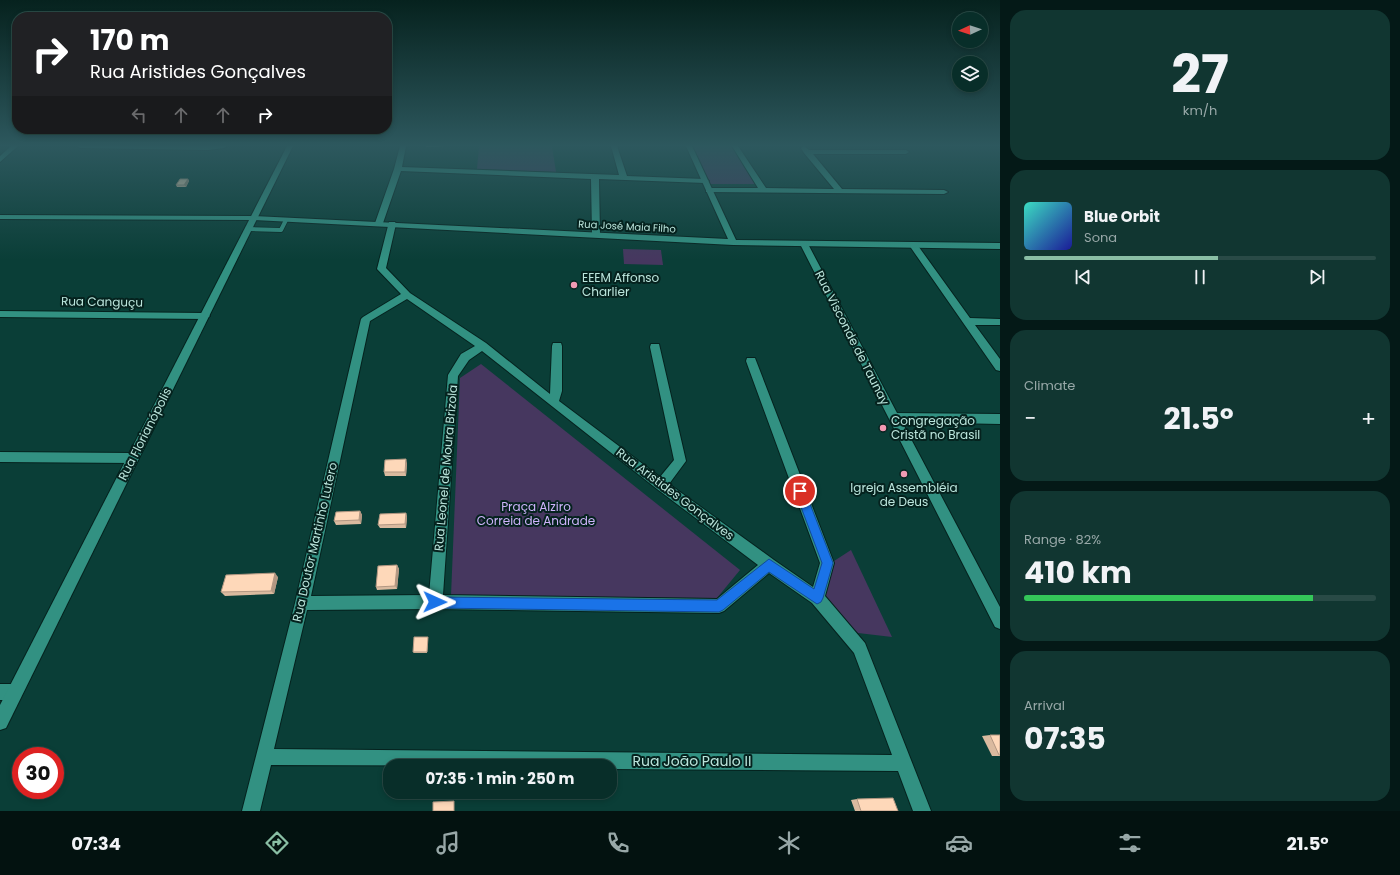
<!DOCTYPE html>
<html lang="en">
<head>
<meta charset="utf-8">
<style>
  :root { --surface:#082e29; --page:#113631; --text:#f1f3f6; --muted:#98a8a8; --line:#294a46; --accent:#8abfa5 }
  body { margin:0; font-family:Poppins,sans-serif; background:var(--page); color:var(--text); height:100vh; display:flex; flex-direction:column; font-size:15px; white-space:nowrap }
  * { box-sizing:border-box; margin:0 }
  p { font-size:13px; color:var(--muted) }
  .icon { flex:none; width:22px; height:22px; fill:none; stroke:currentColor; stroke-width:2; stroke-linecap:round; stroke-linejoin:round }
  .map { position:relative; flex:1; overflow:hidden }
  .details { display:flex; flex-direction:column; gap:10px; padding:10px; background:#041917; width:400px }
  .details>* { flex:none }
  .banner { position:absolute; left:12px; top:12px; width:380px; height:122px; border-radius:16px; box-shadow:0 2px 6px #0003,0 0 0 1px var(--line); background:#202124; color:#fff; overflow:hidden }
  .needle { width:26px; rotate:267deg }
  .tools { position:absolute; left:952px; top:12px; display:grid; gap:8px }
  .tools a { display:grid; place-items:center; width:36px; height:36px; border-radius:50%; background:var(--surface); box-shadow:0 2px 6px #0003,0 0 0 1px var(--line); font-size:20px }
  .speed { position:absolute; left:12px; top:747px; display:flex; gap:8px; font-size:20px; font-weight:700; text-align:center }
  .speed>* { display:grid; place-content:center; width:52px; height:52px; border-radius:50%; background:var(--surface); box-shadow:0 2px 6px #0003,0 0 0 1px var(--line); line-height:1 }
  .speed .limit { border:6px solid #d22; background:#fff; color:#111 }
  .pin { position:absolute; display:grid; place-items:center; width:34px; height:34px; color:#fff; margin:-17px; border:2px solid #fff; border-radius:50%; box-shadow:0 1px 4px #0007 }
  .me { position:absolute; width:44px; margin:-22px; rotate:91deg; stroke-linejoin:round; filter:drop-shadow(0 0 3px #0008) }
  .turn { display:flex; align-items:center; gap:14px; height:84px; padding:0 12px; font-size:18px }
  .turn .icon { width:52px; height:52px; stroke-width:2.5 }
  .turn b { display:block; font-size:28px; line-height:34px }
  .lanes { display:flex; align-items:center; height:38px; padding:0 12px; background:#0003; justify-content:center; gap:20px; direction:ltr }
  .lanes .off { opacity:.35 }
  .big { font-size:30px; font-weight:700; line-height:1.1 }
  .details .tile { flex:1; display:flex; flex-direction:column; justify-content:center; gap:6px; min-width:0; padding:0 14px; border-radius:16px; background:var(--page) }
  .details .dial { align-items:center; gap:0 }
  .dial b { font-size:52px; line-height:1 }
  .song { display:flex; align-items:center; gap:12px }
  .cover { width:48px; height:48px; border-radius:6px; background:linear-gradient(135deg,hsl(170 70% 55%),hsl(240 70% 35%)) }
  .played { height:4px; border-radius:2px; background:linear-gradient(90deg,var(--accent) 55%,var(--line) 55%) }
  .keys { display:flex; justify-content:space-around; direction:ltr }
  .heat { display:flex; justify-content:space-between; align-items:center; font-size:22px; direction:ltr }
  .charge { height:6px; border-radius:3px; background:linear-gradient(90deg,#34c759 82%,var(--line) 0) }
  .trip { position:absolute; left:383px; top:759px; width:234px; height:40px; border-radius:16px; background:var(--surface); box-shadow:0 2px 6px #0003,0 0 0 1px var(--line); font-weight:700; line-height:40px; text-align:center }
  .tab-bar { display:flex; height:64px; justify-content:space-around; align-items:center; background:#031210; color:var(--muted) }
  .tab-bar .icon { width:28px; height:28px }
  .tab-bar .selected { color:var(--accent) }
  .tab-bar b { font-size:18px; color:var(--text) }
  main { display:flex; flex:1; min-height:0 }
  .map>svg:first-child { display:block }
  .green { fill:#46375f }
  .lines { fill:none; stroke-linecap:round; stroke-linejoin:round }
  .service-casing { stroke:#05221e; stroke-width:5.5 }
  .minor-casing { stroke:#05221e; stroke-width:2 }
  .tertiary-casing { stroke:#05221e; stroke-width:2 }
  .secondary-casing { stroke:#05221e; stroke-width:2 }
  .service { stroke:#329182; stroke-width:4 }
  .minor { fill:#329182; fill-rule:evenodd }
  .tertiary { fill:#329182; fill-rule:evenodd }
  .secondary { fill:#329182; fill-rule:evenodd }
  .wall { fill:#daba9f }
  .shaded-wall { fill:#b29782 }
  .building { fill:#fed8b9; stroke:#b29782 }
  .route { fill:#1a73e8; stroke:#114b97 }
  .poi-dot { fill:#f19ab3; stroke:#05221e; stroke-width:1.5 }
  .labels { text-anchor:middle; stroke-width:4; stroke-linejoin:round; paint-order:stroke }
  .far-street-label { font-size:10px; fill:#bbe5dc; stroke:#05221e }
  .poi-label { font-size:12px; fill:#bbe5dc; stroke:#05221e; text-anchor:start }
  .street-label { font-size:12px; fill:#bbe5dc; stroke:#05221e }
  .park-label { font-size:12px; fill:#ceb3fb; stroke:#05221e }
  .near-street-label { font-size:14px; fill:#bbe5dc; stroke:#05221e }
</style>
</head>
<body>
<main>
<div class="map">
<svg width="1000" height="811" viewBox="0 0 1000 811">
  <rect width="100%" height="100%" fill="#0a3e37"/>
  <g class="green">
    <polygon points="479,146 552,146 556,172 477,169"/>
    <polygon points="691,146 732,146 756,184 709,184"/>
    <polygon points="623,249 661,250 663,265 624,264"/>
    <polygon points="481,364 740,570 717,598 451,596 460,378"/>
    <polygon points="851,550 892,637 858,633 822,602 831,563"/>
  </g>
  <g class="lines">
    <defs>
      <polyline id="service" points="249,229 281,230 286,220"/>
      <g id="minor">
        <polygon points="11,146 18,146 0,162 0,156"/>
        <polygon points="77,146 227,146 224,148 208,150 80,148"/>
        <polygon points="400,146 406,146 402,167 619,175 611,146 617,146 627,176 705,179 709,181 705,183 599,179 600,235 596,237 592,235 591,179 401,171 383,223 379,225 376,225 375,223 394,169"/>
        <polygon points="732,146 738,146 766,188 834,189 804,153 801,148 804,146 809,150 906,150 909,152 906,154 813,154 842,189 944,190 948,192 944,194 706,192 706,188 758,188"/>
        <path d="M389,222h6l1,2 -10,44 24,25 76,50 64,51 2,-48 1,-3h8l1,3v45l-3,10 101,76 14,-17 -24,-113 1,-3h8l27,117 -17,23 105,76 39,27 7,-24 -74,-202 1,-3h8l79,205 -9,33 40,47 66,168h-18l-15,-40 -288,-2v-3l-339,-1 -11,46h-18l53,-208 66,-284 2,-2 38,-23 -24,-25zM407,299l68,47 -14,8 -13,21 -19,220 -118,1 59,-275zM482,351l175,138 101,76 -41,34 -274,-4 15,-219 11,-16zM769,573l43,30 42,50 38,102 -618,-6 33,-139 128,-1 284,4 5,-2z"/>
        <polygon points="804,241 808,244 897,413 1000,414 1000,424 902,422 1000,607 1000,629 995,627 800,244"/>
        <polygon points="913,242 916,243 970,318 1000,319 1000,325 975,325 1000,359 1000,371 996,370 909,245"/>
        <polygon points="0,311 205,313 210,316 205,319 0,317"/>
        <polygon points="0,452 133,453 137,454 139,458 137,462 133,463 0,462"/>
        <polygon points="0,684 15,684 20,687 23,692 20,697 15,700 0,700"/>
      </g>
      <polygon id="tertiary" points="686,146 692,146 736,240 1000,243 1000,249 733,245 254,220 0,219 0,215 254,216 728,239"/>
      <polygon id="secondary" points="287,146 293,146 6,728 0,730 0,705"/>
    </defs>
    <use href="#service" class="service-casing"/>
    <use href="#minor" class="minor-casing"/>
    <use href="#tertiary" class="tertiary-casing"/>
    <use href="#secondary" class="secondary-casing"/>
    <use href="#service" class="service"/>
    <use href="#minor" class="minor"/>
    <use href="#tertiary" class="tertiary"/>
    <use href="#secondary" class="secondary"/>
  </g>
  <g class="wall">
    <polygon points="426,146 445,146 426,147"/>
    <polygon points="188,179 189,181 186,187 177,187 176,185"/>
    <polygon points="407,463 406,476 385,476 384,472"/>
    <polygon points="360,511 362,515 361,524 336,525 334,521"/>
    <polygon points="406,513 407,517 406,528 380,528 378,525"/>
    <polygon points="397,565 399,569 397,589 377,590 376,587"/>
    <polygon points="278,577 274,594 225,596 221,592"/>
    <polygon points="428,638 427,653 414,653 413,652"/>
    <polygon points="990,735 1000,735 1000,756 992,756 982,736"/>
    <polygon points="857,799 898,811 855,811 851,800"/>
  </g>
  <g class="shaded-wall">
    <polygon points="188,179 189,181 186,187 184,185"/>
    <polygon points="406,459 407,463 406,476 405,472"/>
    <polygon points="360,511 362,515 361,524 359,520"/>
    <polygon points="406,513 407,517 406,528 405,524"/>
    <polygon points="397,565 399,569 397,589 395,586"/>
    <polygon points="275,573 278,577 274,594 271,591"/>
  </g>
  <g class="building">
    <polygon points="180,179 188,179 184,185 176,185"/>
    <polygon points="406,459 405,472 384,472 385,460"/>
    <polygon points="360,511 359,520 334,521 336,512"/>
    <polygon points="406,513 405,524 378,525 380,514"/>
    <polygon points="397,565 395,586 376,587 378,566"/>
    <polygon points="275,573 271,591 221,592 226,575"/>
    <polygon points="414,637 428,637 427,652 413,652"/>
    <polygon points="990,735 1000,735 1000,755 999,755"/>
    <polygon points="893,798 898,811 861,811 857,799"/>
    <polygon points="454,801 454,811 433,811 433,802"/>
  </g>
  <linearGradient id="sky" x2="0" y2="1"><stop stop-color="#06221e"/><stop offset="0.56" stop-color="#2d585e"/><stop offset="1" stop-color="#2d585e" stop-opacity="0"/></linearGradient>
  <rect width="1000" height="260" fill="url(#sky)"/>
  <polygon class="route" points="800,486 803,488 805,491 833,563 823,598 821,602 817,604 769,572 723,610 719,612 435,608 431,607 429,602 431,598 435,597 717,600 769,559 814,589 822,563 795,491 796,488"/>
  <g class="poi-dot">
    <circle cx="574" cy="285" r="4"/>
    <circle cx="883" cy="428" r="4"/>
    <circle cx="904" cy="474" r="4"/>
  </g>
  <g class="labels">
    <g class="far-street-label">
      <text transform="translate(627 226) rotate(3)" y="4">Rua José Maia Filho</text>
    </g>
    <g class="poi-label">
      <text x="582" y="282">EEEM Affonso<tspan x="582" dy="14">Charlier</tspan></text>
      <text x="891" y="425">Congregação<tspan x="891" dy="14">Cristã no Brasil</tspan></text>
      <text x="904" y="492" text-anchor="middle">Igreja Assembléia<tspan x="904" dy="14">de Deus</tspan></text>
    </g>
    <g class="street-label">
      <text transform="translate(102 302) rotate(1)" y="4">Rua Canguçu</text>
      <text transform="translate(852 338) rotate(63)" y="4">Rua Visconde de Taunay</text>
      <text transform="translate(145 434) rotate(-63)" y="4">Rua Florianópolis</text>
      <text transform="translate(446 468) rotate(-85)" y="4">Rua Leonel de Moura Brizola</text>
      <text transform="translate(675 494) rotate(37)" y="4">Rua Aristides Gonçalves</text>
      <text transform="translate(315 542) rotate(-77)" y="4">Rua Doutor Martinho Lutero</text>
    </g>
    <g class="park-label">
      <text x="536" y="511">Praça Alziro<tspan x="536" dy="14">Correia de Andrade</tspan></text>
    </g>
    <g class="near-street-label">
      <text x="692" y="766">Rua João Paulo II</text>
    </g>
  </g>
</svg>
<div class="tools">
<a><svg class="needle" viewBox="-14 -14 28 28"><path d="M0-13l5 13h-10z" fill="#e53935"/><path d="M0 13l5-13h-10z" fill="#98a8a8"/></svg></a>
<a><svg class="icon" aria-label="layers" viewBox="0 0 24 24"><path d="M12 4l9 5-9 5-9-5zM3 14l9 5 9-5"/></svg></a>
</div>
<div class="speed"><div class="limit">30</div></div>
<div class="pin" style="left:800px;top:491px;background:#d93025"><svg class="icon" aria-label="arrive" viewBox="0 0 24 24"><path d="M6 21V4h12l-3 4 3 4H6"/></svg></div>
<svg class="me" style="left:435px;top:602px" viewBox="-20 -20 40 40"><path d="M0-17L14 15 0 8-14 15z" fill="#1a73e8" stroke="#fff" stroke-width="4"/></svg>
<div class="trip">07:35 · 1 min · 250 m</div>
<div class="banner">
<div class="turn"><svg class="icon" aria-label="right" viewBox="0 0 24 24"><path d="M7 20v-9h11M14 6l5 5-5 5"/></svg><div><b>170 m</b>Rua Aristides Gonçalves</div></div>
<div class="lanes"><svg class="icon off" aria-label="left" viewBox="0 0 24 24"><path d="M17 20v-9H6M10 6l-5 5 5 5"/></svg><svg class="icon off" aria-label="ahead" viewBox="0 0 24 24"><path d="M12 20V5M6 11l6-6 6 6"/></svg><svg class="icon off" aria-label="ahead" viewBox="0 0 24 24"><path d="M12 20V5M6 11l6-6 6 6"/></svg><svg class="icon" aria-label="right" viewBox="0 0 24 24"><path d="M7 20v-9h11M14 6l5 5-5 5"/></svg></div>
</div>
</div>
<section class="details">
<div class="tile dial"><b>27</b><p>km/h</p></div>
<div class="tile">
<div class="song"><i class="cover"></i><div><b>Blue Orbit</b><p>Sona</p></div></div>
<div class="played"></div>
<div class="keys"><svg class="icon" aria-label="previous" viewBox="0 0 24 24"><path d="M18 5L8 12l10 7zM5 5v14"/></svg><svg class="icon" aria-label="pause" viewBox="0 0 24 24"><path d="M8 5v14M16 5v14"/></svg><svg class="icon" aria-label="next" viewBox="0 0 24 24"><path d="M6 5l10 7-10 7zM19 5v14"/></svg></div>
</div>
<div class="tile"><p>Climate</p>
<div class="heat"><a>−</a><b class="big">21.5°</b><a>+</a></div>
</div>
<div class="tile"><p>Range · 82%</p><b class="big">410 km</b><div class="charge"></div></div>
<div class="tile"><p>Arrival</p><b class="big">07:35</b></div>
</section>
</main>
<nav class="tab-bar">
<b>07:34</b>
<svg class="icon selected" aria-label="directions" viewBox="0 0 24 24"><path d="M12 3l9 9-9 9-9-9zM9 14v-3h6M13 9l2 2-2 2"/></svg>
<svg class="icon" aria-label="music" viewBox="0 0 24 24"><path d="M9 18V5l10-2v13"/><circle cx="6" cy="18" r="3"/><circle cx="16" cy="16" r="3"/></svg>
<svg class="icon" aria-label="phone" viewBox="0 0 24 24"><path d="M5 4h4l2 5-3 2q2 4 5 5l2-3 5 2v4C11 20 4 13 5 4z"/></svg>
<svg class="icon" aria-label="climate" viewBox="0 0 24 24"><path d="M12 3v18M4 7l16 10M4 17L20 7"/></svg>
<svg class="icon" aria-label="car" viewBox="0 0 24 24"><path d="M5 17H2v-5l4-1 3-4h7l3 4 3 1v5h-3M9 17h6M6 11h13"/><circle cx="7" cy="17" r="2"/><circle cx="17" cy="17" r="2"/></svg>
<svg class="icon" aria-label="filters" viewBox="0 0 24 24"><path d="M4 7h16M4 17h16"/><circle cx="9" cy="7" r="2"/><circle cx="15" cy="17" r="2"/></svg>
<b>21.5°</b>
</nav>
</body>
</html>
